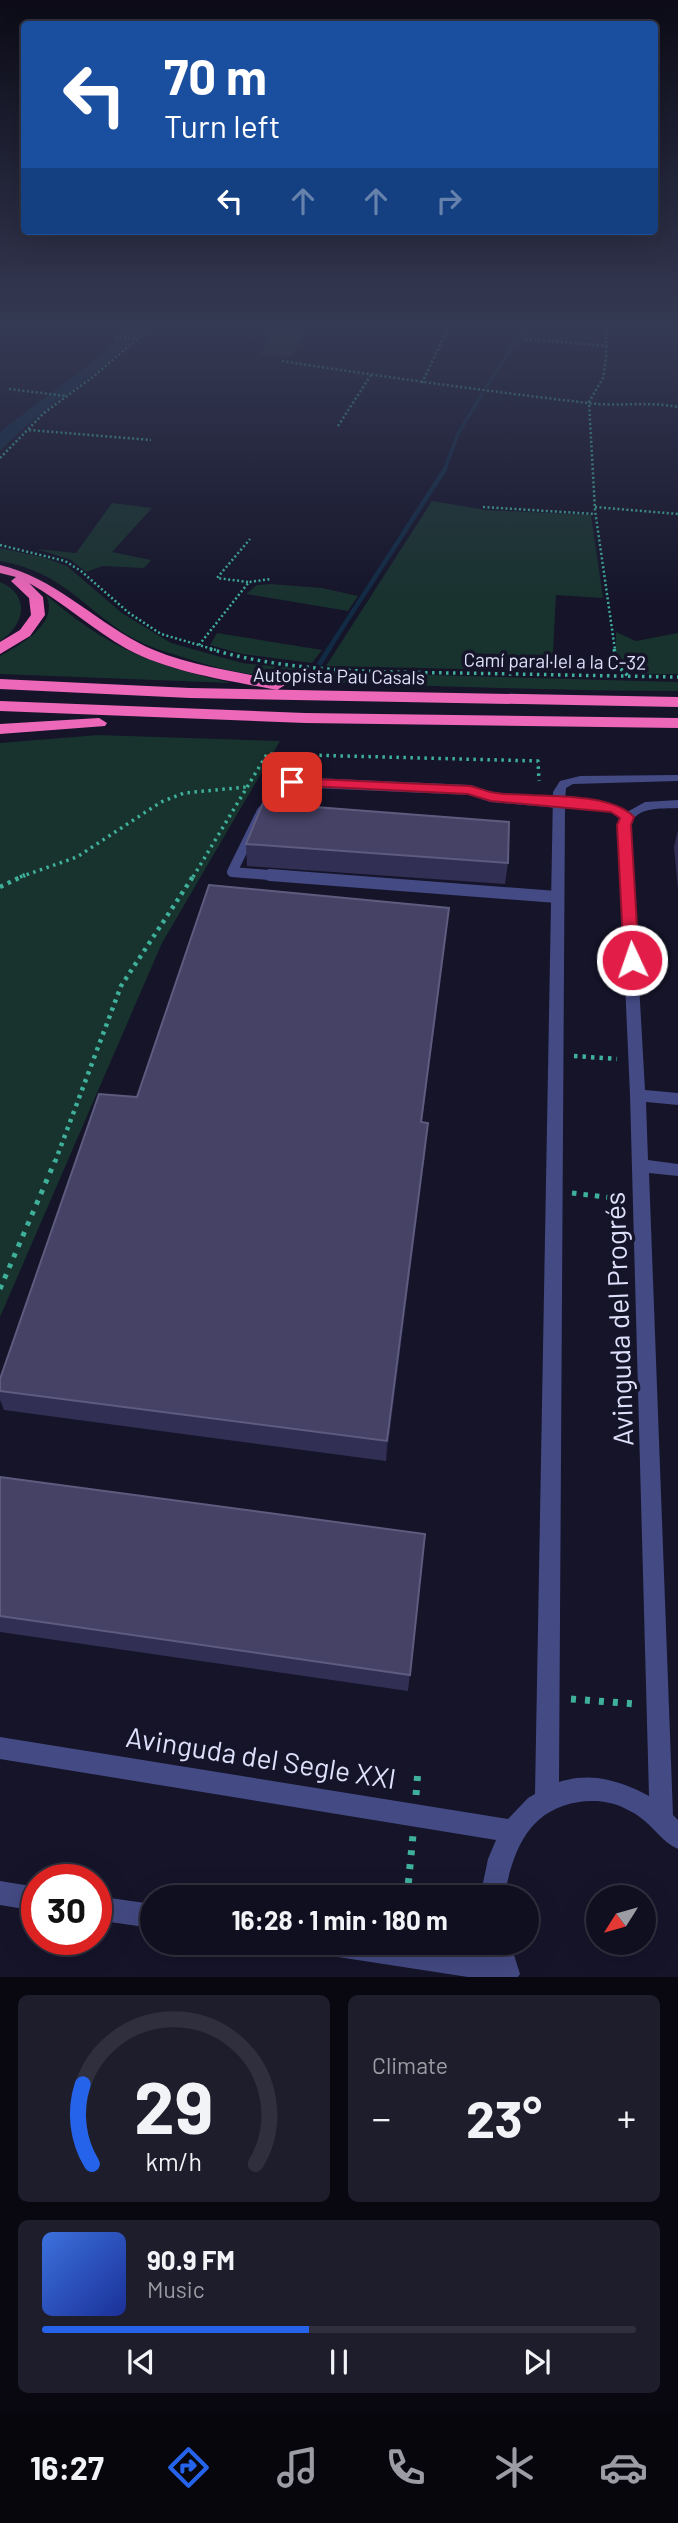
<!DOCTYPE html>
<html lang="en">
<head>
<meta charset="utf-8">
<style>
  :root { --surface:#100f1f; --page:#1e1d2c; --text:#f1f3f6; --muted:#9c9ca4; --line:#302f3d; --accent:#2563eb }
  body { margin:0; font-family:Barlow,sans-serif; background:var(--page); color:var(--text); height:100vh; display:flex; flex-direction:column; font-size:26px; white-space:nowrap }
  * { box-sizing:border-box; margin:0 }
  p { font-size:23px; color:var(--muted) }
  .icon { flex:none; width:38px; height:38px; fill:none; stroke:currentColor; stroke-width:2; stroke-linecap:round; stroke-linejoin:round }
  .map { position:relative; height:1977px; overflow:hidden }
  .panel { display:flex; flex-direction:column; gap:18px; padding:18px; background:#090811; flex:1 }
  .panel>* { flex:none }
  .top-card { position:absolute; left:21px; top:21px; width:637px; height:214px; border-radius:7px; box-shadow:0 7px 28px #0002,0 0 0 2px var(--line); background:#1a4fa0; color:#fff; overflow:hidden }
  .needle { width:46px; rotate:233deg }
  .fabs { position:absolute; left:586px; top:1885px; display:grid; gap:14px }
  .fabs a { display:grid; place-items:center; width:70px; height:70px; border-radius:50%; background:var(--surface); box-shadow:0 7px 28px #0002,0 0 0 2px var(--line); font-size:35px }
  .speed { position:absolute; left:21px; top:1864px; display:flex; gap:14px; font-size:35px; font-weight:700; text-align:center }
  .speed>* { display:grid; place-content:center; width:91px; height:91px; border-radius:50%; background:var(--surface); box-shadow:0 7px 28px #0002,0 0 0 2px var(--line); line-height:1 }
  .speed .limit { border:10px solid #d22; background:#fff; color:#111 }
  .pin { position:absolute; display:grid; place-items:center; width:60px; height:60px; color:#fff; margin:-30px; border-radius:14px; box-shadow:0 4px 10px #0006 }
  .me { position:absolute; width:77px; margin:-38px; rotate:357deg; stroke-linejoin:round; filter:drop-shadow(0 0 5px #0008) }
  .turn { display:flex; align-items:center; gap:24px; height:147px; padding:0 28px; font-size:32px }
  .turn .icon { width:91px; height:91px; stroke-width:2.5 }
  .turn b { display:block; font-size:49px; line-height:60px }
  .lanes { display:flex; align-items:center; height:66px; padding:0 28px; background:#0003; justify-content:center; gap:35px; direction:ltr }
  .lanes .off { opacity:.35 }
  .big { font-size:52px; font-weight:700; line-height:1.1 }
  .panel .tile { flex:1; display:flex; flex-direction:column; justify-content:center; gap:10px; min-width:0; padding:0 24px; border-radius:10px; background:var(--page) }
  .panel .dial { align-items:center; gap:0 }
  .dial svg { height:182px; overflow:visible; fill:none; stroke:var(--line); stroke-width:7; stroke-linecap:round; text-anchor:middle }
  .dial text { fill:var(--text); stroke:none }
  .song { display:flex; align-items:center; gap:21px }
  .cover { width:84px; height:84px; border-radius:10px; background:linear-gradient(135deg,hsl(220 70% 55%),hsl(230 70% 35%)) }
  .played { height:7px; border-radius:4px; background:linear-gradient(90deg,var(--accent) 45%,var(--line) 45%) }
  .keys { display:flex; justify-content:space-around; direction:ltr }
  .heat { display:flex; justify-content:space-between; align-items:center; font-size:38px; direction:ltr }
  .panel .tiles { flex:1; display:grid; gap:18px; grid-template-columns:1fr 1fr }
  .tile:last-child { grid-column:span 2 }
  .trip { position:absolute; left:140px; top:1885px; width:399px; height:70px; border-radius:35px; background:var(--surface); box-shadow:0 7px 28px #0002,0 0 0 2px var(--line); font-weight:700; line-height:70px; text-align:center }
  .dock { display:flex; height:112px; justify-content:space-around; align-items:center; background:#06060c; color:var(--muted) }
  .dock .icon { width:49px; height:49px }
  .dock .active { color:var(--accent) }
  .dock b { font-size:32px; color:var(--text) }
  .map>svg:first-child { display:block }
  .green { fill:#18322e }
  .water { fill:#112b44 }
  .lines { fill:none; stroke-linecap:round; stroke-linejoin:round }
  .stream-far2 { stroke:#112b44; stroke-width:3.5 }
  .stream-far1 { stroke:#112b44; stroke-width:4.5 }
  .stream { stroke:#112b44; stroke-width:5 }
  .path-far4 { stroke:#3fb09a; stroke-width:2.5; stroke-dasharray:2 2.5; stroke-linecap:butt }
  .path-far3 { stroke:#3fb09a; stroke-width:3.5; stroke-dasharray:2.5 4.5; stroke-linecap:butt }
  .path-far2 { stroke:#3fb09a; stroke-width:4.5; stroke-dasharray:3.5 5; stroke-linecap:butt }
  .path-far1 { stroke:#3fb09a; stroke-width:5; stroke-dasharray:4.5 7; stroke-linecap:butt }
  .path { stroke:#3fb09a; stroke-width:7; stroke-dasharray:5 9; stroke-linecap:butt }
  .lane-far1 { stroke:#444a83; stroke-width:10 }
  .lane { stroke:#444a83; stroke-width:12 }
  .street { fill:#444a83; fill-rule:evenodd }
  .highway { fill:#ee68ba; fill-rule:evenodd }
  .wall { fill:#322f55 }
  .shaded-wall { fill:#1f1c3c }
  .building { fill:#454266; stroke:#5d5b7e; stroke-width:2 }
  .route { fill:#e11d48; stroke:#92132f; stroke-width:2 }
  .labels { text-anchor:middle; stroke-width:7; stroke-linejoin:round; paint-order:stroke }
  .far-street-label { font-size:19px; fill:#dfe0fb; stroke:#151429 }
  .near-street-label { font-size:28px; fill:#dfe0fb; stroke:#151429 }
</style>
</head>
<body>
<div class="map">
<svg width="678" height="1977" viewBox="0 0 678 1977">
  <rect width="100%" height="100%" fill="#151429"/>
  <g class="green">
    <polygon points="273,328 307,328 292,356 261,355"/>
    <polygon points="432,501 486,510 591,515 603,598 556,595 552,671 326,666"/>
    <polygon points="112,503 152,508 112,552 151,560 144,568 102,566 86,572 71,560 37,549 76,553"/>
    <path d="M0,548l42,9 25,9 55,47 49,30 71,20 86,9 350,10v9c-92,0 -184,-3 -276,-6 -67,-3 -137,-3 -201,-22 -24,-8 -53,-15 -74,-28 -48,-31 -66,-63 -127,-74z"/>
    <path d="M0,582c31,13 25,43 0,59z"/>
    <polygon points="270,584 322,588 358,596 348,611 246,594 257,585"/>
    <path d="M46,595c65,55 104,69 186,88l-232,-9v-18c20,-11 60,-32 46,-61z"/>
    <path d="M616,632l20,9 42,-8v41c-30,0 -36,3 -62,-15z"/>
    <polygon points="217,633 322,650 312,663 242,654 210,645"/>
    <polygon points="98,735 280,741 162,943 0,1317 0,743"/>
  </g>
  <path class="water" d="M130,328h15c-44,47 -101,77 -145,123v-18l5,-5 92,-70z"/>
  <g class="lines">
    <g class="stream-far2">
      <polyline points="486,387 520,336 522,328"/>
      <polyline points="444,471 458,434 482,394"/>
    </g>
    <polyline class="stream-far1" points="328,650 445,469"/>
    <polyline class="stream" points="320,663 329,649"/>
    <g class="path-far4">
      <polyline points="606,328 606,357 603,378 589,402 595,510 615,650"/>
      <polyline points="115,337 137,339"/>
      <polyline points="525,339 609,346"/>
      <path d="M282,361c102,16 204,30 306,42 30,4 60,-2 90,4"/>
      <polyline points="422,383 448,328"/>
      <polyline points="9,389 66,396"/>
      <polyline points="338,426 371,375"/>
      <polyline points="29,430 151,440"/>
      <polyline points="0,458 44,413 94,376 150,328"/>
      <polyline points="483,507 595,514"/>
      <polyline points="595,507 678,514"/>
      <polyline points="0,545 65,561 81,571 129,613 161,634 216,650"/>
      <polyline points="248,582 217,578 250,539"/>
      <polyline points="199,645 249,582 271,579"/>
    </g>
    <g class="path-far3">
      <path d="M210,649c79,23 162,23 244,24 74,1 149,3 224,4"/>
      <polyline points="614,649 619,667 628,676"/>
      <polyline points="20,877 77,857 161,802 184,793 247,787"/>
      <polyline points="193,877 267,754 538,761 539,781"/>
    </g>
    <g class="path-far2">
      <polyline points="0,887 25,875"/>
      <polyline points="574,1056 617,1059"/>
      <polyline points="55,1162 121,986 194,875"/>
    </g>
    <g class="path-far1">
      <polyline points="572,1193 622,1199"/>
      <polyline points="0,1289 55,1161"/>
    </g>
    <g class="path">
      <polyline points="571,1699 636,1704"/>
      <polyline points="416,1795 418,1770"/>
      <polyline points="407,1897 413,1835"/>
    </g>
    <polyline class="lane-far1" points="293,877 232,872 262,811 292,782 470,790 491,797 559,803"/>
    <polyline class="lane" points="270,875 557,897"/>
    <g class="street">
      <path d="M678,775v6l-105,3 -7,4 -1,12 43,2 19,10 18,-10 33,-2v8c-17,1 -41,-2 -48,17l15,265 33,3v12l-32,-3 2,58 30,4v12l-29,-3 24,642 5,5v29c-16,-7 -24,-22 -37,-31 -6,-5 -13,-8 -19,-11 -13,-6 -30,-7 -43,-5 -52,8 -66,50 -75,95h-24l8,-38 8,-19 -496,-81v-22l508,82 20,-21 7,-4 18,-1002 7,-11 20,-5zM565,807l40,2 16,9 -3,7 12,270 19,701c-30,-16 -58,-24 -90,-14z"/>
      <polygon points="0,1881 37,1887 37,1911 0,1905"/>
      <polygon points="96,1896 152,1904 152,1928 96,1920"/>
      <polygon points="313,1942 409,1942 488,1955 485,1942 510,1942 520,1974 518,1977 468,1977 325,1955 316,1951"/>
    </g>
    <g class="highway">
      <path d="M0,565c54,13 90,52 139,78 44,23 95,27 144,39l2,3 -8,5c-50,-10 -105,-17 -150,-41 -34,-19 -64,-47 -98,-66l14,14 2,18 -15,21 -30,18v-12l20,-12 11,-15 -2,-17 -18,-17 5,-4 -16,-4z"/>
      <polygon points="0,679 190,688 678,697 678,707 190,698 0,689"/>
      <polygon points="0,701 305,713 678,718 678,728 305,723 0,711"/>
      <polygon points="99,718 107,723 105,726 0,734 0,724"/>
    </g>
  </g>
  <g class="wall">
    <polygon points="678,830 678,890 674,847"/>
    <polygon points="246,844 508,863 505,884 247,866"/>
    <polygon points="447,930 422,1122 426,1145 386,1461 4,1410 0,1400 0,1379 137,1097"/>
    <polygon points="0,1477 425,1534 408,1691 0,1632"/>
  </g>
  <g class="shaded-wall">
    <polygon points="449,908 447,930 419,1144 421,1122"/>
    <polygon points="428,1123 426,1145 386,1461 387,1441"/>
  </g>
  <g class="building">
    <polygon points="263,803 509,822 508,863 246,844"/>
    <polygon points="209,885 449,908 421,1122 428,1123 387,1441 0,1391 0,1379 99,1094 137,1097"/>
    <polygon points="0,1477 425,1534 410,1675 0,1616"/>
  </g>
  <linearGradient id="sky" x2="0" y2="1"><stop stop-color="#0c0b17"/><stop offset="0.54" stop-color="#353a54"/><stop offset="1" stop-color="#353a54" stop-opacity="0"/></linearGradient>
  <rect width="678" height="605" fill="url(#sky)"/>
  <path class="route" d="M292,778l178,8c9,2 17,6 26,7 36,5 113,-3 138,24l-3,8 8,135 -7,5 -8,-5 -7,-135 3,-7 -9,-6 -120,-11 -23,-7 -181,-9v-6z"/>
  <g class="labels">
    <g class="far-street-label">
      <text transform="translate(555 661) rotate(1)" y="7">Camí paral·lel a la C-32</text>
      <text transform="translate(339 676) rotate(1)" y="7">Autopista Pau Casals</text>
    </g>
    <g class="near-street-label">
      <text transform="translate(619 1319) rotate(-92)" y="10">Avinguda del Progrés</text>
      <text transform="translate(261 1758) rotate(9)" y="10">Avinguda del Segle XXI</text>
    </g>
  </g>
</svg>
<div class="fabs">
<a><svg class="needle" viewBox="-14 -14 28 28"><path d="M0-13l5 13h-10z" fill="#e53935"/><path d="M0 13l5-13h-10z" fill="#9c9ca4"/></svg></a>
</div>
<div class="speed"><div class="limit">30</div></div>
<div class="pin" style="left:292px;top:782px;background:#d93025"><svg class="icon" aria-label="arrive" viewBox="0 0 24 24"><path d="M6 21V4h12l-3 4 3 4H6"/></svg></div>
<svg class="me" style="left:632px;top:960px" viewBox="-20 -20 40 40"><circle r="17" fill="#e11d48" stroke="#fff" stroke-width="3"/><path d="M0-11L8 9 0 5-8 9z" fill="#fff"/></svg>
<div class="trip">16:28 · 1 min · 180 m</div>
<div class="top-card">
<div class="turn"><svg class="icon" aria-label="left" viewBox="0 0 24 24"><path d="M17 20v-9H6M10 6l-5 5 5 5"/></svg><div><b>70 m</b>Turn left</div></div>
<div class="lanes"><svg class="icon" aria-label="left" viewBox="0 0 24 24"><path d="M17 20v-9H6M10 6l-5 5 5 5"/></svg><svg class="icon off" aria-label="ahead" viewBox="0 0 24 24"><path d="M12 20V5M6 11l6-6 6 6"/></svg><svg class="icon off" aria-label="ahead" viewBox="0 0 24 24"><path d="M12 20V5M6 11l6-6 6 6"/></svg><svg class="icon off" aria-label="right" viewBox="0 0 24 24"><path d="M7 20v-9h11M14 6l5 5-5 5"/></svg></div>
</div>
</div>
<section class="panel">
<div class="tiles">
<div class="tile dial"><svg viewBox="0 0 100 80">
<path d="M14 69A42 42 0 1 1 86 69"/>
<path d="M14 69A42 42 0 0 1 10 34" stroke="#2563eb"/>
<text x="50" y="56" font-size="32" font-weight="700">29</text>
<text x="50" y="72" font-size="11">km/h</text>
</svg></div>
<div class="tile"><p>Climate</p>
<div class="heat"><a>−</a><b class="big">23°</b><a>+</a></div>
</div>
<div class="tile">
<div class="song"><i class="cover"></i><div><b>90.9 FM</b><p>Music</p></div></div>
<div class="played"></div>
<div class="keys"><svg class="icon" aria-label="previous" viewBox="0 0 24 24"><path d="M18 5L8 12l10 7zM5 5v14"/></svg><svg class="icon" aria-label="pause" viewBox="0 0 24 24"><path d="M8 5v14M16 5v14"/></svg><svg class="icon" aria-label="next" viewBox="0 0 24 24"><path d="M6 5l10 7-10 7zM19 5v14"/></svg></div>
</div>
</div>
</section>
<nav class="dock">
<b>16:27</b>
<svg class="icon active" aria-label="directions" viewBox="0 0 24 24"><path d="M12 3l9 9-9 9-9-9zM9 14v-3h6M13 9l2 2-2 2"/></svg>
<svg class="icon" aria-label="music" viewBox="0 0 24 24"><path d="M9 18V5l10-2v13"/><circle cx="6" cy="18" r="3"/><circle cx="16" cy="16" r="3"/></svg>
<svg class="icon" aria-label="phone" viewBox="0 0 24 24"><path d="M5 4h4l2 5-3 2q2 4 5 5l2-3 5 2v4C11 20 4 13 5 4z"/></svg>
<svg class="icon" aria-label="climate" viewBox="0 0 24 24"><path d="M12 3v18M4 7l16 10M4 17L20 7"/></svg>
<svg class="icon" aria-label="car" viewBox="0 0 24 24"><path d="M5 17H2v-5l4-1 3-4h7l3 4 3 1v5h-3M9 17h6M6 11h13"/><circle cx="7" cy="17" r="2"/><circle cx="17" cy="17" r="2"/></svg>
</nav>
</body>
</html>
